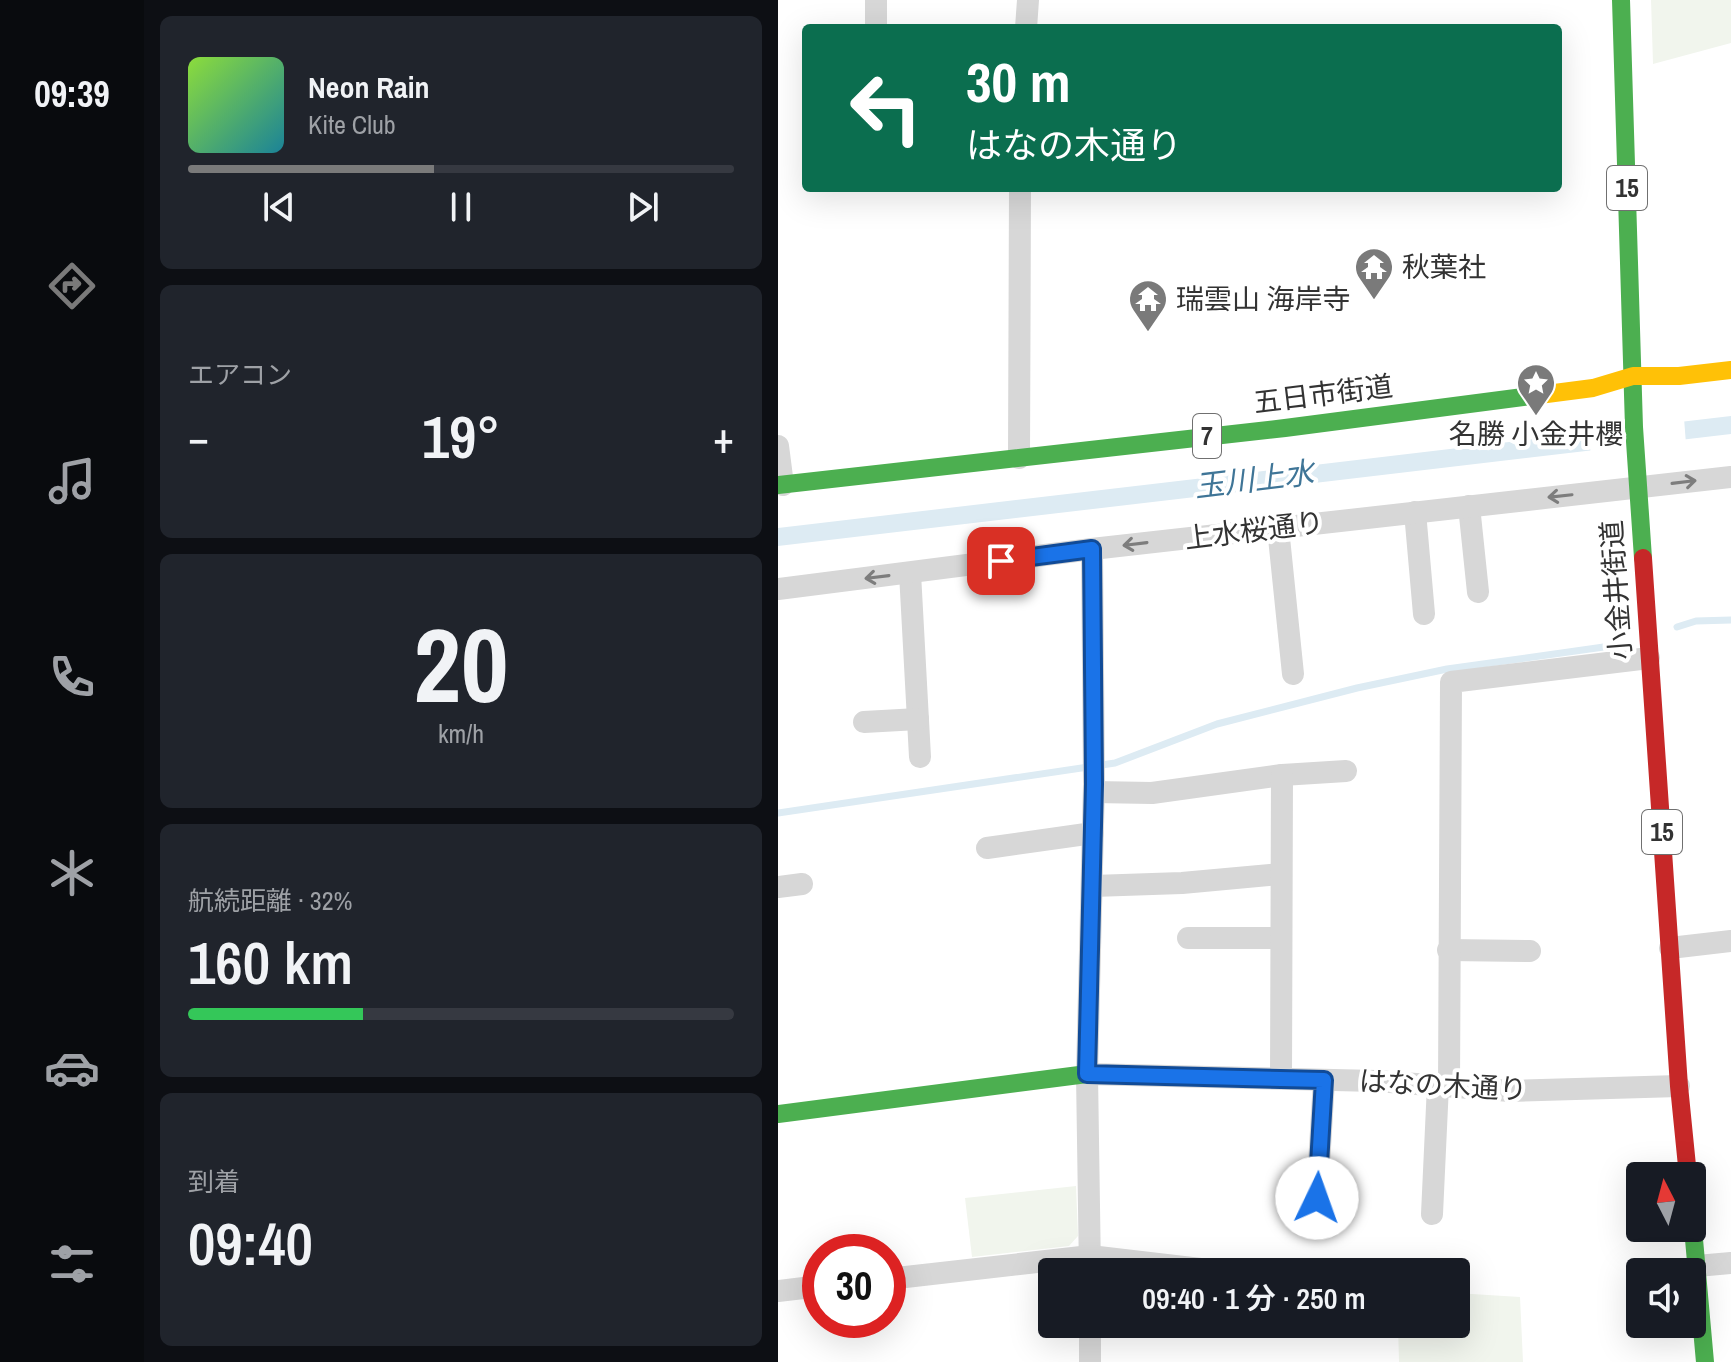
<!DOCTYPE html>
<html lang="ja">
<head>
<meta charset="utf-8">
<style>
  :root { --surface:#171b24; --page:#20242c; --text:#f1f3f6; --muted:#9ea1a6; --line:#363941; --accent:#7a7a7a }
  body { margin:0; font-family:"Archivo Narrow","Noto Sans JP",sans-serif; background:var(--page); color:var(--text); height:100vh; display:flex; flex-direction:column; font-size:30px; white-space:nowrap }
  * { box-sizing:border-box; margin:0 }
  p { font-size:26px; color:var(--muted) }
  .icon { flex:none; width:44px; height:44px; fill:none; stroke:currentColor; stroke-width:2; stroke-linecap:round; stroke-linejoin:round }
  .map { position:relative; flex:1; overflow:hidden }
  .drawer { display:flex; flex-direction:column; gap:16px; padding:16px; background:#0d0f14; width:634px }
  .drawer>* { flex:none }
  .hud { position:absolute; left:24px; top:24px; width:760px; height:168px; border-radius:8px; box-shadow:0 8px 32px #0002; background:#0b6e4f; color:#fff; overflow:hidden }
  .needle { width:52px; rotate:354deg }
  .fabs { position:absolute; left:848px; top:1162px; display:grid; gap:16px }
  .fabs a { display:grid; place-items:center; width:80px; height:80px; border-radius:8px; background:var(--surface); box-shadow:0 8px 32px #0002; font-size:40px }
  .speed { position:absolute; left:24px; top:1234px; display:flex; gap:16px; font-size:40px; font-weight:700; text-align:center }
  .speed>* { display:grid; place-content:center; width:104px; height:104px; border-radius:50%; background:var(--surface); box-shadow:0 8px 32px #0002; line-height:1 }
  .speed .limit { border:12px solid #d22; background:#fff; color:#111 }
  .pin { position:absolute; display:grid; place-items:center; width:68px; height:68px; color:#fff; margin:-34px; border-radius:16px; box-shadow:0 4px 12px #0006 }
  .me { position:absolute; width:88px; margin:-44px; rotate:3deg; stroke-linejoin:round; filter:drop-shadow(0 0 6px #0008) }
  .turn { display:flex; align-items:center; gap:28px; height:168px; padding:0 32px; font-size:36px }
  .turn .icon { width:104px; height:104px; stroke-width:2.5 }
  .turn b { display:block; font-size:56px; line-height:68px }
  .big { font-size:60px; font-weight:600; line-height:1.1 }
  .drawer .tile { flex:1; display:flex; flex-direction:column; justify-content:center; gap:12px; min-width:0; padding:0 28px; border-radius:12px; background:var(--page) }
  .drawer .dial { align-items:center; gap:0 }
  .dial b { font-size:104px; line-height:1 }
  .song { display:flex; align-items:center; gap:24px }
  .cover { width:96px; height:96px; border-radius:12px; background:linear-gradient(135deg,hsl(90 70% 55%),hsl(190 70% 35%)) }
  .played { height:8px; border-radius:4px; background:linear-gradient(90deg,var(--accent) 45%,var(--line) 45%) }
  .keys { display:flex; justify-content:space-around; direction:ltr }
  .heat { display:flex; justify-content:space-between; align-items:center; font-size:44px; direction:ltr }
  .charge { height:12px; border-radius:6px; background:linear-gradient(90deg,#34c759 32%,var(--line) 0) }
  .trip { position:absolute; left:260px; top:1258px; width:432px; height:80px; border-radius:8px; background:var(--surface); box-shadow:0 8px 32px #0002; font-weight:600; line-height:80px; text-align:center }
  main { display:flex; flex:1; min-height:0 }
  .tabs { display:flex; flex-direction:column; width:144px; justify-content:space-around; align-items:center; background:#090b0e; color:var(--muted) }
  .tabs .icon { width:56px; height:56px }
  .tabs .current { color:var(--accent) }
  .tabs b { font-size:36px; color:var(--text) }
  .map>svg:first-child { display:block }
  .green { fill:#f1f5ed }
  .water { fill:#ddebf3 }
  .pier { fill:#fff }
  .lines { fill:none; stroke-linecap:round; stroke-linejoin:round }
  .stream { stroke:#ddebf3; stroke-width:7 }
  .street { stroke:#d7d7d7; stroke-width:22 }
  .fast { stroke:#4caf50; stroke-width:18 }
  .slow { stroke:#ffc107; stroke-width:18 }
  .jam { stroke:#c62828; stroke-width:18 }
  .oneway { stroke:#7d7d7d }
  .route-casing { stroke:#114b97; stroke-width:20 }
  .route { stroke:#1a73e8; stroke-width:14 }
  .labels { text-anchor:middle; stroke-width:8; stroke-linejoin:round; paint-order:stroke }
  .shield { fill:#fff; stroke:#707070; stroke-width:2 }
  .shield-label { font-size:26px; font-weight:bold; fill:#333 }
  .poi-label { font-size:28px; fill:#333; stroke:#fff; text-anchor:start }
  .street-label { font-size:28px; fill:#333; stroke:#fff }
  .water-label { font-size:30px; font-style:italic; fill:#3f7597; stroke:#fff }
</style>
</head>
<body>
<main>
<nav class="tabs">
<b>09:39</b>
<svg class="icon current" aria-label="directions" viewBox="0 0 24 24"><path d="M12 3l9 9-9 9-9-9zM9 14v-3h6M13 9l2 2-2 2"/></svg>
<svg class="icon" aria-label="music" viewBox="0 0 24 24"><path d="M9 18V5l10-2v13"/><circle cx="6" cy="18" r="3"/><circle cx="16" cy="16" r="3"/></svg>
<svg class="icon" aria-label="phone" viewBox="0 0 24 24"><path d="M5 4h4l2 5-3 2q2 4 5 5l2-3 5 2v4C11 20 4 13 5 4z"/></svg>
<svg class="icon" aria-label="climate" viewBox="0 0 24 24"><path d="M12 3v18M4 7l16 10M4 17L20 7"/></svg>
<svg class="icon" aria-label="car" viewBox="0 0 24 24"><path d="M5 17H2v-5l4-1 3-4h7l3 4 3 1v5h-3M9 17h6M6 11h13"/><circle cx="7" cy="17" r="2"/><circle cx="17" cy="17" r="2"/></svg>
<svg class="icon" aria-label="filters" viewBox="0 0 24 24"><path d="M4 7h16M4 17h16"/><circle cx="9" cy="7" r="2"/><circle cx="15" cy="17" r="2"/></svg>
</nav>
<section class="drawer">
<div class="tile">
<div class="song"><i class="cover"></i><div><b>Neon Rain</b><p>Kite Club</p></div></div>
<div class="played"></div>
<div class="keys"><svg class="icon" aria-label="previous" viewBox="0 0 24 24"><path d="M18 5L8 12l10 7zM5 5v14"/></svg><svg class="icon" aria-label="pause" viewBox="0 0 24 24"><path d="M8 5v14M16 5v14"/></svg><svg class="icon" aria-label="next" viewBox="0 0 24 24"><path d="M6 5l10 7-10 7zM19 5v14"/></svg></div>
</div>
<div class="tile"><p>エアコン</p>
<div class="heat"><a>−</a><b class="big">19°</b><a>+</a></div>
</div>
<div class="tile dial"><b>20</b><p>km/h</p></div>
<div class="tile"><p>航続距離 · 32%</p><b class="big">160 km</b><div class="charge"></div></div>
<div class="tile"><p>到着</p><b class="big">09:40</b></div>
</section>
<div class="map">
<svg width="953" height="1362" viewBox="0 0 953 1362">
  <rect width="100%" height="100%" fill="#fff"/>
  <g class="green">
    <polygon points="873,0 953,0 953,43 875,64"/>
    <polygon points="298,1186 300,1236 291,1246 194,1257 187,1198"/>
    <polygon points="678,1293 742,1297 745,1362 621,1362 620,1324 678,1324"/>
  </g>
  <polygon class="water" points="953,416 953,434 0,546 0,528"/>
  <polygon class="pier" points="906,418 908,444 813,456 810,430"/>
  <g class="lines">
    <g class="stream">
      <polyline points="899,627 918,621 953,620"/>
      <polyline points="0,813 337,763 439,724 579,688 669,669 840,645"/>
    </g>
    <g class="street">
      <polyline points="98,0 98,28"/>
      <polyline points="248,28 250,0"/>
      <polyline points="0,446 5,485"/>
      <polyline points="241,458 242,188"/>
      <polyline points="691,506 700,592"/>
      <polyline points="637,512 646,614"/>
      <polyline points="500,528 515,674"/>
      <polyline points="132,573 142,757"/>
      <polyline points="0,589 314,549 953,477"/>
      <polyline points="86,722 140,719"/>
      <polyline points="316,792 374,793 504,775 568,771"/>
      <polyline points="209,848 315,833"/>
      <polyline points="315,886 404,883 503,874"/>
      <polyline points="0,887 24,884"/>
      <polyline points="410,938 502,938"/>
      <polyline points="892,948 953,941"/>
      <polyline points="670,950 752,951"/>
      <polyline points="309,1074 598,1081 732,1091 901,1086"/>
      <polyline points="503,1078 504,775"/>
      <polyline points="671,1086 673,682 871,658"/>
      <polyline points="539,1198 546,1080"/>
      <polyline points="654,1214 660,1085"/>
      <polyline points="919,1266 953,1263"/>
      <polyline points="312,1272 309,1074 316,784 314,549"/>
      <polyline points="110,1279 312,1256 448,1272"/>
      <polyline points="0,1291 42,1286"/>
      <polyline points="312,1362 312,1324"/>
    </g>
    <g class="fast">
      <polyline points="843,0 856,427 865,558"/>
      <polyline points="0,485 507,428 761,395"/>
      <polyline points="0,1114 309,1074"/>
      <polyline points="914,1217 927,1362"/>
    </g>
    <polyline class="slow" points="761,395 815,388 855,376 901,376 953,370"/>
    <polyline class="jam" points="865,558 901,1086 910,1176"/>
  </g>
  <defs><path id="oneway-shaft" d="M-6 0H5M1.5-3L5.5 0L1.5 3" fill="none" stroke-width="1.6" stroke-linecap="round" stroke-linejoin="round" transform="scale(2)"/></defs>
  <g class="oneway">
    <use href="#oneway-shaft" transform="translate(906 482) rotate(-7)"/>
    <use href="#oneway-shaft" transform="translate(782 496) rotate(174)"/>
    <use href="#oneway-shaft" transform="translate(357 544) rotate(173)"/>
    <use href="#oneway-shaft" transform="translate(99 577) rotate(173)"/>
  </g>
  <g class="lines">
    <defs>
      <polyline id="route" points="223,561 314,549 316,784 309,1074 546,1080 539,1198"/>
    </defs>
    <use href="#route" class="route-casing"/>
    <use href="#route" class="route"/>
  </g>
  <defs>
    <symbol id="temple-pin" viewBox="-11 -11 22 30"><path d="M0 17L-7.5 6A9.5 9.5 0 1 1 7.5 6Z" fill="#7a7a7a" stroke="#fff"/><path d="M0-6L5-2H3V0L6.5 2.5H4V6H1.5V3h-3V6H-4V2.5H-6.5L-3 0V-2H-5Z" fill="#fff"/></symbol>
    <symbol id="sight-pin" viewBox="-11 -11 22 30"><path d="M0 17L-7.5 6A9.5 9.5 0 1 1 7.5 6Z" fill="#7a7a7a" stroke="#fff"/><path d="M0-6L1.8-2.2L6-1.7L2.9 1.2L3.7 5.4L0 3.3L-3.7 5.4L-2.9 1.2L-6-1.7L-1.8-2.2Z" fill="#fff"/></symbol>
  </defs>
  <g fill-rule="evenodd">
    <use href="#temple-pin" x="574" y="245" width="44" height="60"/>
    <use href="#temple-pin" x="348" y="277" width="44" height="60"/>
    <use href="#sight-pin" x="736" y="361" width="44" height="60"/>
  </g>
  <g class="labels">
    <g class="shield">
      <rect x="829" y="166" width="40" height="44" rx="6"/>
      <rect x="415" y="414" width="28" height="44" rx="6"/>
      <rect x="864" y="810" width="40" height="44" rx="6"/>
    </g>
    <g class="shield-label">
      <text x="849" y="197">15</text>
      <text x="429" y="445">7</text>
      <text x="884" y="841">15</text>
    </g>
    <g class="poi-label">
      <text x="624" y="277">秋葉社</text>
      <text x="398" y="309">瑞雲山 海岸寺</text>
      <text x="758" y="444" text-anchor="middle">名勝 小金井櫻</text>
    </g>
    <g class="street-label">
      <text transform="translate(545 394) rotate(-7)" y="10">五日市街道</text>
      <text transform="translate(476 530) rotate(-7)" y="10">上水桜通り</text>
      <text transform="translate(838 590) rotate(-94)" y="10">小金井街道</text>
      <text transform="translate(665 1085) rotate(3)" y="10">はなの木通り</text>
    </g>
    <g class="water-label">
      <text transform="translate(476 480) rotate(-7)" y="10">玉川上水</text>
    </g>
  </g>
</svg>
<div class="fabs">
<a><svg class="needle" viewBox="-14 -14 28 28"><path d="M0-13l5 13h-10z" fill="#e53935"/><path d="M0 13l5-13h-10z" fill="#9ea1a6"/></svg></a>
<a><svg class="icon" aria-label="sound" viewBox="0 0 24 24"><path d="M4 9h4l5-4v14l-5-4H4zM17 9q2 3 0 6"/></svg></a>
</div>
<div class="speed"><div class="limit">30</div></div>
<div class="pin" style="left:223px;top:561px;background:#d93025"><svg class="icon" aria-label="arrive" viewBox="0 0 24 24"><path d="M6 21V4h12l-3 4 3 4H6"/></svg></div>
<svg class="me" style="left:539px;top:1198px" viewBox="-20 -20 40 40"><circle r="19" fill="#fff"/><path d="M0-13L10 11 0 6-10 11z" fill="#1a73e8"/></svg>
<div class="trip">09:40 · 1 分 · 250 m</div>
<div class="hud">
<div class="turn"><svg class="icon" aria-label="left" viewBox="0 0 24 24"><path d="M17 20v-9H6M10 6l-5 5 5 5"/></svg><div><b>30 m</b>はなの木通り</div></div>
</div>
</div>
</main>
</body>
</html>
